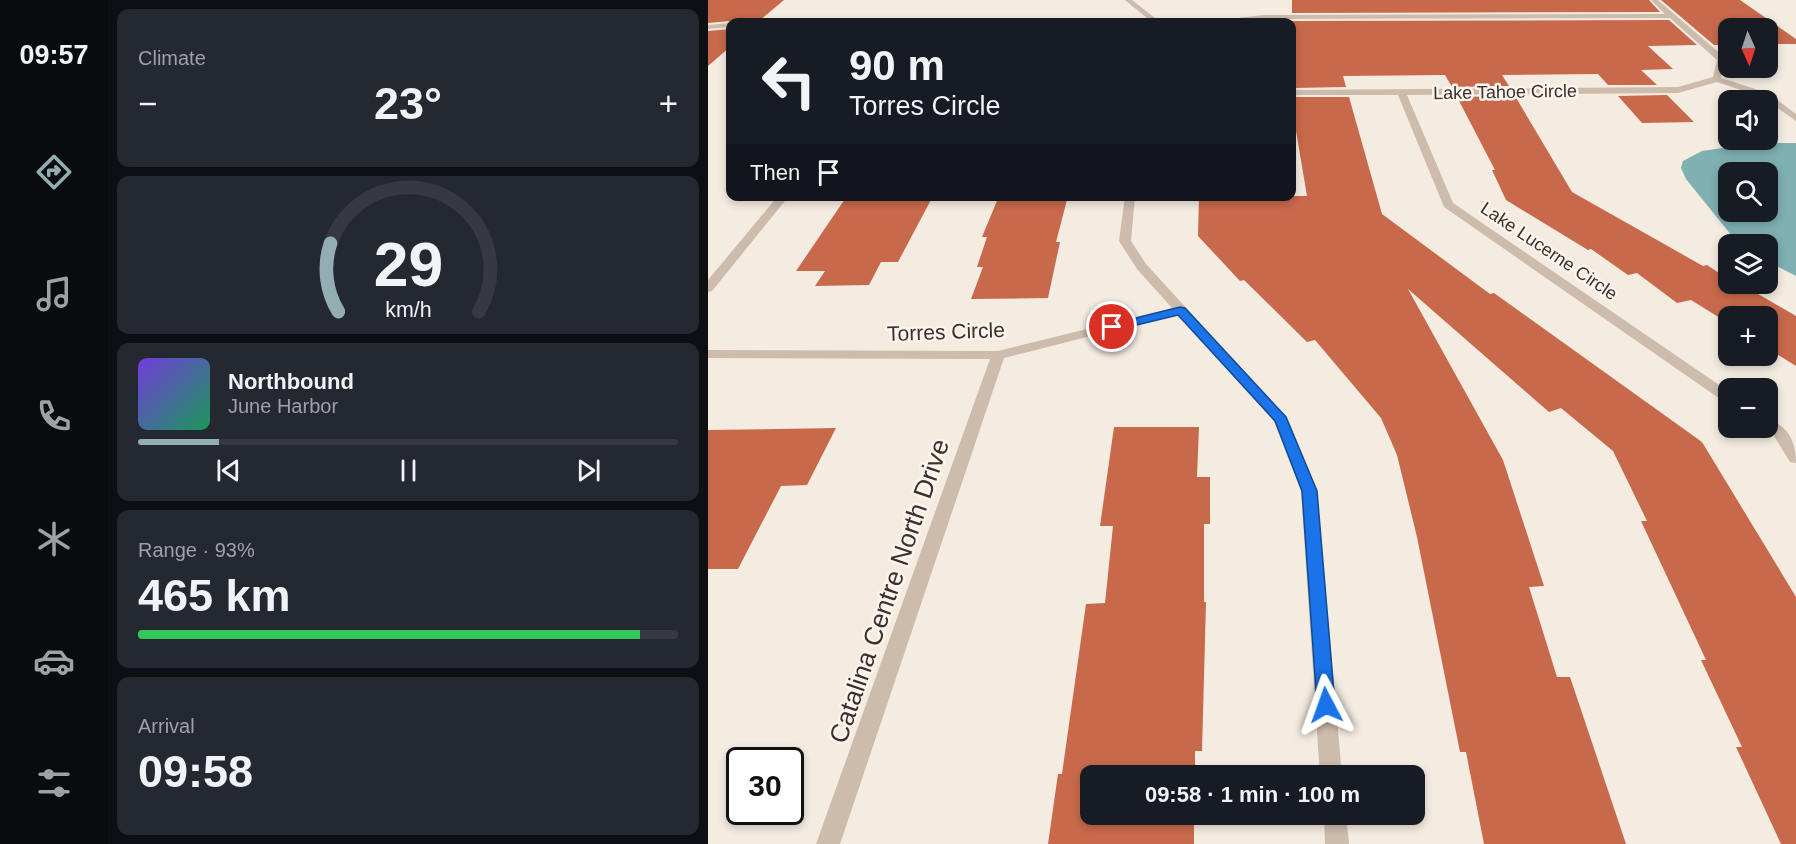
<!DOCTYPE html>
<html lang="en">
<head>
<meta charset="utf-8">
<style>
  :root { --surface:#171b24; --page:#242831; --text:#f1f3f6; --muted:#9ea1a6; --line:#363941; --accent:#92aeb2 }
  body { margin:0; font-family:Arial,sans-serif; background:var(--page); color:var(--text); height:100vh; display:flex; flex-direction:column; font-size:22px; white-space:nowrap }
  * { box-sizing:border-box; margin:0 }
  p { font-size:20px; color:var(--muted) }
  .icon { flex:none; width:33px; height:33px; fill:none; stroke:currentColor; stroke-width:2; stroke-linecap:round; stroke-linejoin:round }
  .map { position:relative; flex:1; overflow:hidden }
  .sheet { display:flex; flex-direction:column; gap:9px; padding:9px; background:#0d0f14; width:600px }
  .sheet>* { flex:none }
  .hud { position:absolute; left:18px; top:18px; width:570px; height:183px; border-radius:12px; box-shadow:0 3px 9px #0003; background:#171b24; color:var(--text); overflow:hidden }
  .needle { width:39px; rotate:177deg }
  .fabs { position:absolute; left:1010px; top:18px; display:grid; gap:12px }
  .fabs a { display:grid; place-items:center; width:60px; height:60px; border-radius:12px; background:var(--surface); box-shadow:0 3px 9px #0003; font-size:30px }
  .speed { position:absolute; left:18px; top:747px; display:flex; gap:12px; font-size:30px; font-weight:700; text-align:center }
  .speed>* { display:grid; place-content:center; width:78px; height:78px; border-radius:50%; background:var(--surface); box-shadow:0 3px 9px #0003; line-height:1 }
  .speed .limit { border:3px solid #111; border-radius:9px; background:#fff; color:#111 }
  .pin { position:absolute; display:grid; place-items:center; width:51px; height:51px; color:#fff; margin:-26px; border:3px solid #fff; border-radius:50%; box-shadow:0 2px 6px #0007 }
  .me { position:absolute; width:66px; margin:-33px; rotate:356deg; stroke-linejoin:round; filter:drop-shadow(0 0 4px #0008) }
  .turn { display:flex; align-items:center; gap:21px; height:126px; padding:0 24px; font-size:27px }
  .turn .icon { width:78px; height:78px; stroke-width:2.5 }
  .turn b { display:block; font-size:42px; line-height:51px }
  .then { display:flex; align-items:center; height:57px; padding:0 24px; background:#0003; gap:12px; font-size:22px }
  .big { font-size:45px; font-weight:600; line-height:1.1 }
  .sheet .widget { flex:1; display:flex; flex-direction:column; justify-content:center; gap:9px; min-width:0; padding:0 21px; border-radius:12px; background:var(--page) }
  .sheet .dial { align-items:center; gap:0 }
  .dial svg { height:156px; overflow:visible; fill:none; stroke:var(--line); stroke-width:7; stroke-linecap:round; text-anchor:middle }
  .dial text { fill:var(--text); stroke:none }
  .song { display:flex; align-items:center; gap:18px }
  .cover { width:72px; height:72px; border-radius:9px; background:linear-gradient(135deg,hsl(260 70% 55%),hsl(150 70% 35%)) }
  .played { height:6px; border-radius:3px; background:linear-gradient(90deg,var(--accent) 15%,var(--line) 15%) }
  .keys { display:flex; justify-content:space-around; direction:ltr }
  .heat { display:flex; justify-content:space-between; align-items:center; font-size:33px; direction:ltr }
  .charge { height:9px; border-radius:4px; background:linear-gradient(90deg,#34c759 93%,var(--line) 0) }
  .trip { position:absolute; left:372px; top:765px; width:345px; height:60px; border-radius:12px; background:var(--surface); box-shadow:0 3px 9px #0003; font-weight:600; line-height:60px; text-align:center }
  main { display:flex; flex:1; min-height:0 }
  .tabs { display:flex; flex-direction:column; width:108px; justify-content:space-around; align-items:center; background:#090b0e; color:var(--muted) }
  .tabs .icon { width:42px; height:42px }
  .tabs .selected { color:var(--accent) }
  .tabs b { font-size:27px; color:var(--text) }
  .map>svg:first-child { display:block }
  .water { fill:#7fb0b2; fill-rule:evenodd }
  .building { fill:#c8694b }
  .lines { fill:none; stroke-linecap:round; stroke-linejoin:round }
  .minor { fill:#cdbbac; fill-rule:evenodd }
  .route { fill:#1a73e8; stroke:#114b97; stroke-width:1.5 }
  .labels { text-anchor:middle; stroke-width:5; stroke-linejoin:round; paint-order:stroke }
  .far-street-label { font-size:18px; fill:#3b302b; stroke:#fbf5ee }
  .street-label { font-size:21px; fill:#3b302b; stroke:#fbf5ee }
  .near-street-label { font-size:26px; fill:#3b302b; stroke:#fbf5ee }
</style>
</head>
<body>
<main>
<nav class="tabs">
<b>09:57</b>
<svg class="icon selected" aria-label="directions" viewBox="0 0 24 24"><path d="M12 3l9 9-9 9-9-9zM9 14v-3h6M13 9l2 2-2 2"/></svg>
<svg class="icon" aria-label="music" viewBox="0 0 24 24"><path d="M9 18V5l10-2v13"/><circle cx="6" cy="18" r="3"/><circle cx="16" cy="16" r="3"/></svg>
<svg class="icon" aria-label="phone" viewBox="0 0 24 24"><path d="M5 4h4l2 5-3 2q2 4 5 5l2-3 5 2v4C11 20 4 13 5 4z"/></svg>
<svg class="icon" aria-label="climate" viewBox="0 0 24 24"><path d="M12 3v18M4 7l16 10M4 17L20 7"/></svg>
<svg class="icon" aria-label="car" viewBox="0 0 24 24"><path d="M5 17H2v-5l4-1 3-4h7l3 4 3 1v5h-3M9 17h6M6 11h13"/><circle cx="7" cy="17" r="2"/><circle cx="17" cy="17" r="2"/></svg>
<svg class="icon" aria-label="filters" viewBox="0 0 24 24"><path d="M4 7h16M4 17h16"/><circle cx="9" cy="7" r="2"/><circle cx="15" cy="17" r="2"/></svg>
</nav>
<section class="sheet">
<div class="widget"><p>Climate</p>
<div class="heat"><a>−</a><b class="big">23°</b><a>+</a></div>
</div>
<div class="widget dial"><svg viewBox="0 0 100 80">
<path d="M14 69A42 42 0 1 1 86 69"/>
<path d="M14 69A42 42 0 0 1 10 34" stroke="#92aeb2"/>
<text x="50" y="56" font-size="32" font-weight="700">29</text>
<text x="50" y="72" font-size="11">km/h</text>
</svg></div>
<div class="widget">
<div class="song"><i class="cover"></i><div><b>Northbound</b><p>June Harbor</p></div></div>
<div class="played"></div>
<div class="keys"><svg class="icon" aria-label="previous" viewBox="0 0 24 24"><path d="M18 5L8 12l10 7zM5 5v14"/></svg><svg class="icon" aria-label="pause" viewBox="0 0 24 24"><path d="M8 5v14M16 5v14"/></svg><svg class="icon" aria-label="next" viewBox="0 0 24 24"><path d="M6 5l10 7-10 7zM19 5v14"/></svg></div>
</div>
<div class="widget"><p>Range · 93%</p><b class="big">465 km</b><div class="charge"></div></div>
<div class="widget"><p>Arrival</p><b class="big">09:58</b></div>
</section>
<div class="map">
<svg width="1088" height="844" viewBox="0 0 1088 844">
  <rect width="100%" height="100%" fill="#f4ebe1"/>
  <path class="water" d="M1049,143h39v133l-29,-15v-17h-27l-4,-3 -50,-62 -5,-11 2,-7 19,-10zM1059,172v40h-39v-40z"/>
  <g class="building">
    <polygon points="0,0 76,0 50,22 22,21 0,23"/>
    <polygon points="584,0 941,0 952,12 584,13"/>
    <polygon points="953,0 1032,0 1088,39 1088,44 1059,44 1059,28 1020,28 1020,45 1006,45"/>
    <polygon points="961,20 989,45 940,46 965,69 933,70 949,85 900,85 890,74 794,75 801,86 744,87 737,75 635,76 638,87 584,88 584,21"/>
    <polygon points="22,29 22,47 0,66 0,31"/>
    <polygon points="959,95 986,122 934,123 910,96"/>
    <polygon points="807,96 864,192 995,266 999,265 1020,279 1020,284 1027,284 1040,293 1045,291 1088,316 1088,366 1059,348 1059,316 1020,316 1020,323 983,300 969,303 929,273 920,275 883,249 880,250 798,200 784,170 787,170 749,97"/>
    <polygon points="584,97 641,97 674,214 782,294 786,293 994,442 1088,597 1088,844 1073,844 1028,747 1034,747 993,660 998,660 933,521 939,521 905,451 853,408 841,412 700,289 795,460 836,586 821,587 849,677 862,677 918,844 776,844 758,752 752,752 709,537 689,455 673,418 607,340 599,342 536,280 532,281 490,236 491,196 599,196 587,125 584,125"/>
    <polygon points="139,196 225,196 190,262 173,262 161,285 107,286 117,271 88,271"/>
    <polygon points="291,196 360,196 348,242 352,242 340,298 263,299 275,267 269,267 279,237 274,237"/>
    <polygon points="406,427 491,427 489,477 502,477 502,524 496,524 496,602 498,602 494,751 487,751 487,776 382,776 382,814 486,814 486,844 340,844 350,774 354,774 378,604 397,603 405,526 392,526"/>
    <polygon points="128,428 99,485 73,486 30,569 0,569 0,430"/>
  </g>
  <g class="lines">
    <g class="minor">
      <polygon points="417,0 424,0 452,22 444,22"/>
      <polygon points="943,0 950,0 1016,57 1013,78 1060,93 1088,114 1088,121 1054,97 1009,82 970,93 699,95 745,203 1020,391 1020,402 1015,401 736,207 690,95 584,95 584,90 970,87 1005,77 1009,60 962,18 556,19 495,22 556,15 957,14"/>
      <polygon points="22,23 22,27 0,29 0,25"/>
      <polygon points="70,196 81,196 4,291 0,292 0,280"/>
      <polygon points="417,196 427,196 423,241 438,264 578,417 609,491 634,776 612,776 593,491 566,421 470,314 296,358 132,844 108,844 282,359 0,358 0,350 290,351 464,308 429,269 411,241"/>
      <path d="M1059,419c22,6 29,24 29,44l-6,-1 -16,-26 -12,-8h5z"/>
      <polygon points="616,814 638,814 641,844 617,844"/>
    </g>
  </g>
  <polygon class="route" points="472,307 477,308 578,417 609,491 627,705 624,710 618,712 611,710 609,705 594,491 567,421 470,315 404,331 398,327 400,325"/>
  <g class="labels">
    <g class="far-street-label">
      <text transform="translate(797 92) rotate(-1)" y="6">Lake Tahoe Circle</text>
      <text transform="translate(841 251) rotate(34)" y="6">Lake Lucerne Circle</text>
    </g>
    <g class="street-label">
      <text transform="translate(238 332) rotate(-2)" y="7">Torres Circle</text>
    </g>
    <g class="near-street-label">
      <text transform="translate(181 591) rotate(-71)" y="9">Catalina Centre North Drive</text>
    </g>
  </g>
</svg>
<div class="fabs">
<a><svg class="needle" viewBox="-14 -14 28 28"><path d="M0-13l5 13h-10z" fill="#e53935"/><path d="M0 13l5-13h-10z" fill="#9ea1a6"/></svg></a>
<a><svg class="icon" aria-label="sound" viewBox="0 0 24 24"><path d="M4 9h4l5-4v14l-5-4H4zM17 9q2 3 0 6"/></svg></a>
<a><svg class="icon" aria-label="search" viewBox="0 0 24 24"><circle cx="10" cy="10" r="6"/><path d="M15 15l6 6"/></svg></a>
<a><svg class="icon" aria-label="layers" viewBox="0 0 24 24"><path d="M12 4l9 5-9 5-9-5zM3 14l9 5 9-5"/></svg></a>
<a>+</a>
<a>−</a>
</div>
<div class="speed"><div class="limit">30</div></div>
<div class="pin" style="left:404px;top:327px;background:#d93025"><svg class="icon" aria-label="arrive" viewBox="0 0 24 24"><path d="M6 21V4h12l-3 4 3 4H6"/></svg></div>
<svg class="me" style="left:618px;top:705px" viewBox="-20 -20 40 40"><path d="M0-17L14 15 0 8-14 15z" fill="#1a73e8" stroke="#fff" stroke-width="4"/></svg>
<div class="trip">09:58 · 1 min · 100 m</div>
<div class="hud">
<div class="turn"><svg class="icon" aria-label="left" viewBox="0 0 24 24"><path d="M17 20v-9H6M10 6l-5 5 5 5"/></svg><div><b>90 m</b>Torres Circle</div></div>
<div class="then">Then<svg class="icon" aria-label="arrive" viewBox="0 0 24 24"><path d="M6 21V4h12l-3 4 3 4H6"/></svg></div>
</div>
</div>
</main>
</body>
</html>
